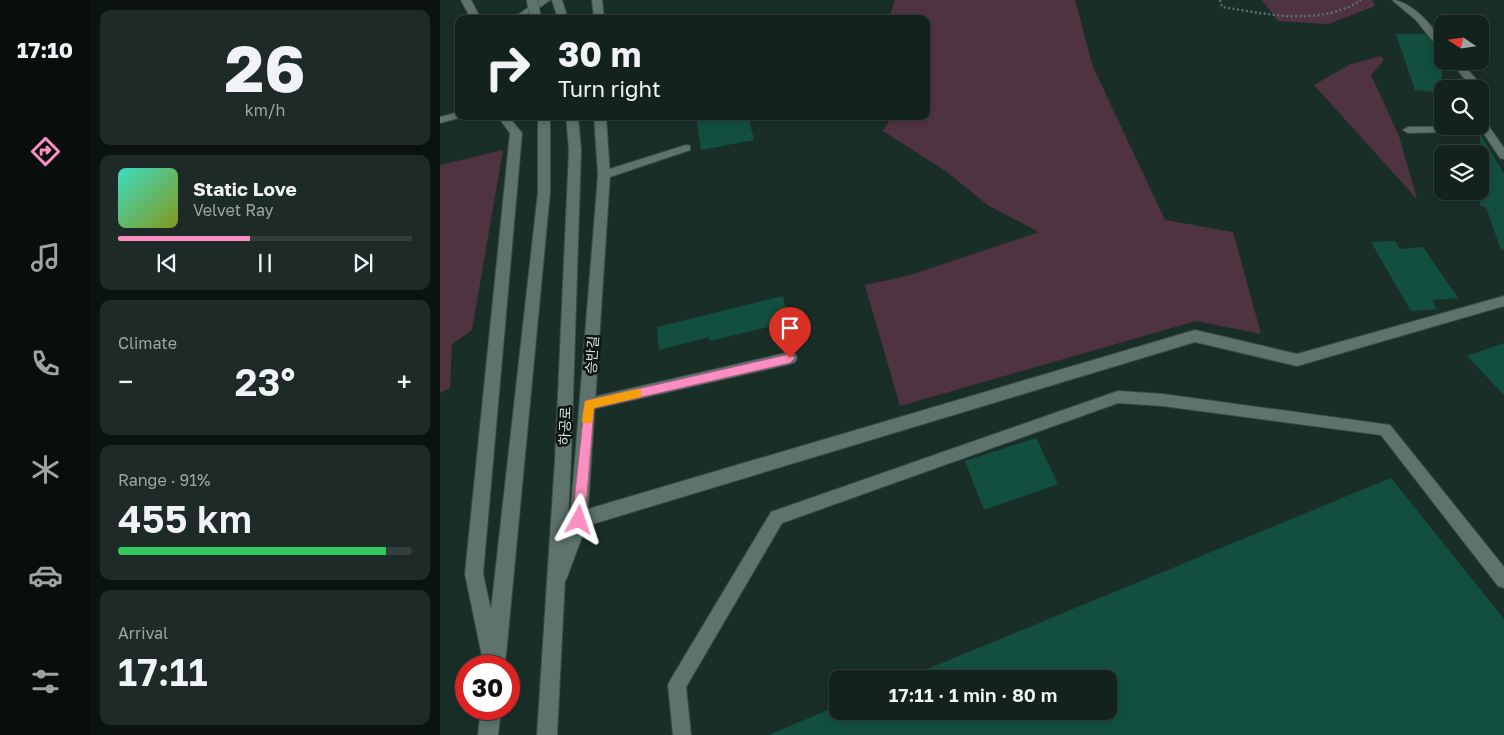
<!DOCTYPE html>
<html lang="en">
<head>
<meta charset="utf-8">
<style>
  :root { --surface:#14221e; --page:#1d2a27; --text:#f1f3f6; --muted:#9da4a4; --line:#333f3c; --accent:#fc8fc2 }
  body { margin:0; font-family:"Golos Text","Noto Sans KR",sans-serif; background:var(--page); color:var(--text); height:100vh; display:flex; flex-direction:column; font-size:19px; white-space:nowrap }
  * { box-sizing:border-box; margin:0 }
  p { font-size:16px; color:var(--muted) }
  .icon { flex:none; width:28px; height:28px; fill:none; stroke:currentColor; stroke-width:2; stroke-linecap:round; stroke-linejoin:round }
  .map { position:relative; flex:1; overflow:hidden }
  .drawer { display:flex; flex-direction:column; gap:10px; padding:10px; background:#0b1310; width:350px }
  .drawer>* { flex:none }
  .top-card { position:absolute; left:15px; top:15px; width:475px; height:105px; border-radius:10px; box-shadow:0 2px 8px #0003,0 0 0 1px var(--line); background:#14221e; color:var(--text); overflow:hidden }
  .needle { width:32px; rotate:283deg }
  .controls { position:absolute; left:994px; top:15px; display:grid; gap:10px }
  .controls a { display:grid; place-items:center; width:55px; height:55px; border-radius:10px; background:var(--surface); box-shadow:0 2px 8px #0003,0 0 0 1px var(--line); font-size:25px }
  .speed { position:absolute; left:15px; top:655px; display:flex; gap:10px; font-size:25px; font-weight:700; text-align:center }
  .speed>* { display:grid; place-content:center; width:65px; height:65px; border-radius:50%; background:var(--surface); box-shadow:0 2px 8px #0003,0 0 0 1px var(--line); line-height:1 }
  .speed .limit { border:8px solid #d22; background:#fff; color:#111 }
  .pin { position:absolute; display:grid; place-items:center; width:42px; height:42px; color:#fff; margin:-51px -21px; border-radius:50% 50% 50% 0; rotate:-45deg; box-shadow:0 0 5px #0007 }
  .pin .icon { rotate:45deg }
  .me { position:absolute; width:55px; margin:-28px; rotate:5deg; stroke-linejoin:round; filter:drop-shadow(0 0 4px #0008) }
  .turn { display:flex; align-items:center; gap:18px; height:105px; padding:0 20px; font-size:22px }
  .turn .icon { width:65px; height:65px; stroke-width:2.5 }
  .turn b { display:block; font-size:35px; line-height:42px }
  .big { font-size:38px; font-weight:600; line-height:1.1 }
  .drawer .widget { flex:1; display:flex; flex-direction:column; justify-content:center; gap:8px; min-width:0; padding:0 18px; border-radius:10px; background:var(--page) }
  .drawer .dial { align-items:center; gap:0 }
  .dial b { font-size:65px; line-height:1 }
  .song { display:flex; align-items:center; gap:15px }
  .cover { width:60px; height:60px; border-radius:8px; background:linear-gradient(135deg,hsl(170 70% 55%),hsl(70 70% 35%)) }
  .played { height:5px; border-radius:2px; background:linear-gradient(90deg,var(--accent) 45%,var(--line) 45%) }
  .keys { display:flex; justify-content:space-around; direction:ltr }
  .heat { display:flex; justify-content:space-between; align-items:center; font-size:28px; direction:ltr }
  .charge { height:8px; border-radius:4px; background:linear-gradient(90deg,#34c759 91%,var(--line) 0) }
  .trip { position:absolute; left:389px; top:670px; width:288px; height:50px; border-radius:10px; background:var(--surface); box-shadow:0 2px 8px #0003,0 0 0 1px var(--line); font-weight:600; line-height:50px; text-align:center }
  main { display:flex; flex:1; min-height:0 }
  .tab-bar { display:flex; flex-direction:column; width:90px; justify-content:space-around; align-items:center; background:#080e0c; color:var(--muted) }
  .tab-bar .icon { width:35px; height:35px }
  .tab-bar .active { color:var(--accent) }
  .tab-bar b { font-size:22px; color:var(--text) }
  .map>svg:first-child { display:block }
  .green { fill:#503340 }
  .building { fill:#134f40 }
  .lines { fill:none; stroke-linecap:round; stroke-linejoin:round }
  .lane-casing { stroke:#3a4c47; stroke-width:2 }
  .street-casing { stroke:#3a4c47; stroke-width:2 }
  .secondary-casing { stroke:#3a4c47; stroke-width:2 }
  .path { stroke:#5e706a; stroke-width:2.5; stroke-dasharray:2 2.5; stroke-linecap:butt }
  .lane { fill:#5d736c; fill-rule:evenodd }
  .street { fill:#5d736c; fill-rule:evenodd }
  .secondary { fill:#5d736c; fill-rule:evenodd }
  .secondary-bridge-casing { stroke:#3a4c47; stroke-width:12; stroke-linecap:butt }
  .secondary-bridge { stroke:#5d736c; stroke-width:11 }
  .route { fill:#fc8fc2; stroke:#a45d7e }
  .slow { fill:#f59e0b }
  .labels { text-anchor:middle; stroke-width:5; stroke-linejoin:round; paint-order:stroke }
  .street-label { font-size:14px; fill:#d8e5e1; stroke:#0b1411 }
</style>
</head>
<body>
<main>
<nav class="tab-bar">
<b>17:10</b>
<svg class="icon active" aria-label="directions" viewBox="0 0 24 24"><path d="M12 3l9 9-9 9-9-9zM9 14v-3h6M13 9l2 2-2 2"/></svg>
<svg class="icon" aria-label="music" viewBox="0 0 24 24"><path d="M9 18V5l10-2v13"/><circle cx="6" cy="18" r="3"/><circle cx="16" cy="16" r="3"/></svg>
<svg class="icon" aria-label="phone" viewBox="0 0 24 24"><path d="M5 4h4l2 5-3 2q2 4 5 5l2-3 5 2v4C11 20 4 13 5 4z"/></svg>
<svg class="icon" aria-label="climate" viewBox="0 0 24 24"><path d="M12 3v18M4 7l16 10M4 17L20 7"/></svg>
<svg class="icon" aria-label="car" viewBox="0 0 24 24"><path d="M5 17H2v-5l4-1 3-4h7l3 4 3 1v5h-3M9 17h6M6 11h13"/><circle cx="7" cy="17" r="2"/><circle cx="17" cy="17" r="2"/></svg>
<svg class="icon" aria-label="filters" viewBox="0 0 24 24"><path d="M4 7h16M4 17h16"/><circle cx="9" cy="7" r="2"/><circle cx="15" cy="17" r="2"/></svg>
</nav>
<section class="drawer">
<div class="widget dial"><b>26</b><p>km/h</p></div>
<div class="widget">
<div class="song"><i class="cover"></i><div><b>Static Love</b><p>Velvet Ray</p></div></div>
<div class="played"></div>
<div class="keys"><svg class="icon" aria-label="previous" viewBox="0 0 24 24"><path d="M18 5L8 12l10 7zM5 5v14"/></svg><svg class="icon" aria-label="pause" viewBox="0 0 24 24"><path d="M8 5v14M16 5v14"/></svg><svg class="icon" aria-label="next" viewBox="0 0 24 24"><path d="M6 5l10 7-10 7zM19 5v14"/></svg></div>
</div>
<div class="widget"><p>Climate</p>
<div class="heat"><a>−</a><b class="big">23°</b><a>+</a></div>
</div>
<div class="widget"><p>Range · 91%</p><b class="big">455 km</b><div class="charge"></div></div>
<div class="widget"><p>Arrival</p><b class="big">17:11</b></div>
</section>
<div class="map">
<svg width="1064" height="735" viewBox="0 0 1064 735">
  <rect width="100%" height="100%" fill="#1a2e28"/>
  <g class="green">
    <polygon points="455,0 635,0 653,67 725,220 793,232 821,334 756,321 460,406 425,285 467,276 599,232 549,206 507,172 443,131 452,116 486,116 486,19 449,19"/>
    <polygon points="822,0 932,0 935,6 888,24 838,21"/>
    <polygon points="941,56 944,60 931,75 959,136 977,199 874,85 911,64"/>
    <polygon points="63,150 32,330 12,344 10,388 0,393 0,165"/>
  </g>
  <g class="building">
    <polygon points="956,34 985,34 999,51 1002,56 1002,93 975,90"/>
    <polygon points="256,116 308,116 314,140 261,150"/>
    <polygon points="1040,133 1064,174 1064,250 1061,250 1046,207 1040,206"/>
    <polygon points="955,241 960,249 983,247 1018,298 992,300 997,309 971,311 931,242"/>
    <polygon points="343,296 349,322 270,341 269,337 219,350 217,327"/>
    <polygon points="1064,343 1064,395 1027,356"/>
    <polygon points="596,438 618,484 544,510 525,461"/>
    <polygon points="951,478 1064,619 1064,735 328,735 398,706 398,711 668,711 668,679 463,679"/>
  </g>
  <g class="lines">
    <defs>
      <g id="lane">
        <path d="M952,0c18,0 50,31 50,50l-3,-1 -23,-29z"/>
        <polygon points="1010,61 1020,61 1035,78 1039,89 1029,89 1025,79"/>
        <polygon points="1040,107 1045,110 1050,128 1064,148 1064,159 1060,158 1042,131 968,133 963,130 968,127 1040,126"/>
        <polygon points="246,145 250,146 250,150 164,179 158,175 160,172"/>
        <polygon points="350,352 355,354 357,358 355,362 350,364 149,410 144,408 142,404 144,400 149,398"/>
        <polygon points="678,391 723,394 950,425 1064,567 1064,588 1058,586 941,435 723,406 678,403 342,523 246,687 251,735 233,735 228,685 231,679 331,512"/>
      </g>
      <g id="street">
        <polygon points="99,0 110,0 84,19 72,19"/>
        <polygon points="152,0 162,0 164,19 154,19"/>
        <polygon points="19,112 19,116 23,117 0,123 0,117"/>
        <polygon points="154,116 166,116 170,175 148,509 755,330 857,354 1064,296 1064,306 857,366 755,342 146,526 126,580 120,583 114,580 111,574 130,520 158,175"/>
      </g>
      <g id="secondary">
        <polygon points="21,0 31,0 41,19 31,19"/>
        <polygon points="112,0 122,0 128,19 118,19"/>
        <polygon points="57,116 68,116 82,133 43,574 51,610 98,192 98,116 110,116 110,192 66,655 64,666 44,666 25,574 70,133"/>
        <polygon points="126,116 138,116 141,150 131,460 117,735 97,735 115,460 129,150"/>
        <polygon points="41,709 61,709 58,735 38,735"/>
      </g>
    </defs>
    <use href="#lane" class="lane-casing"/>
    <use href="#street" class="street-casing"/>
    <use href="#secondary" class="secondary-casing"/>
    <path class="path" d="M780,0l2,7c47,7 97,20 139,-7"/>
    <use href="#lane" class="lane"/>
    <use href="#street" class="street"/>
    <use href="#secondary" class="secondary"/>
    <defs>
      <polyline id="secondary-bridge" points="92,0 96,19"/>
    </defs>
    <use href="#secondary-bridge" class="secondary-bridge-casing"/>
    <use href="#secondary-bridge" class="secondary-bridge"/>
  </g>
  <polygon class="route" points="350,354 355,358 350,363 154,408 145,520 143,524 139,526 134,524 132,520 145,401"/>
  <polygon class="slow" points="197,389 201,390 201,397 154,408 152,423 143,423 142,420 145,401"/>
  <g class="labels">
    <g class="street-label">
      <text transform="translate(152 355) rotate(-86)" y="5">승반길</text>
      <text transform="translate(125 426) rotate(-88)" y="5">하공로</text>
    </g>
  </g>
</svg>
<div class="controls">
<a><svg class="needle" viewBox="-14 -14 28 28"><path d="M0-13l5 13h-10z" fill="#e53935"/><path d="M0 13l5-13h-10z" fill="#9da4a4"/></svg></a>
<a><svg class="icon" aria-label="search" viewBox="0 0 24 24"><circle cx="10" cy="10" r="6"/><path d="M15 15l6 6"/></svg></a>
<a><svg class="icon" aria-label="layers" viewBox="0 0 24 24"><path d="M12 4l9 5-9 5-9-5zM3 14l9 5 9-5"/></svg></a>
</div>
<div class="speed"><div class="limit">30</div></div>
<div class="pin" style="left:350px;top:358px;background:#d93025"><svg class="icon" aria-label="arrive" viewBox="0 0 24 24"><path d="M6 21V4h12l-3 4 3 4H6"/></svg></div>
<svg class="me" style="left:139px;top:520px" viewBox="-20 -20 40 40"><path d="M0-17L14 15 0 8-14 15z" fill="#fc8fc2" stroke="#fff" stroke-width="4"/></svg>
<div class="trip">17:11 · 1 min · 80 m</div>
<div class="top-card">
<div class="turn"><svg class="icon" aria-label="right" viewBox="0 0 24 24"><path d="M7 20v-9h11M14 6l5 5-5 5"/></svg><div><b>30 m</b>Turn right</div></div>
</div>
</div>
</main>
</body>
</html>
